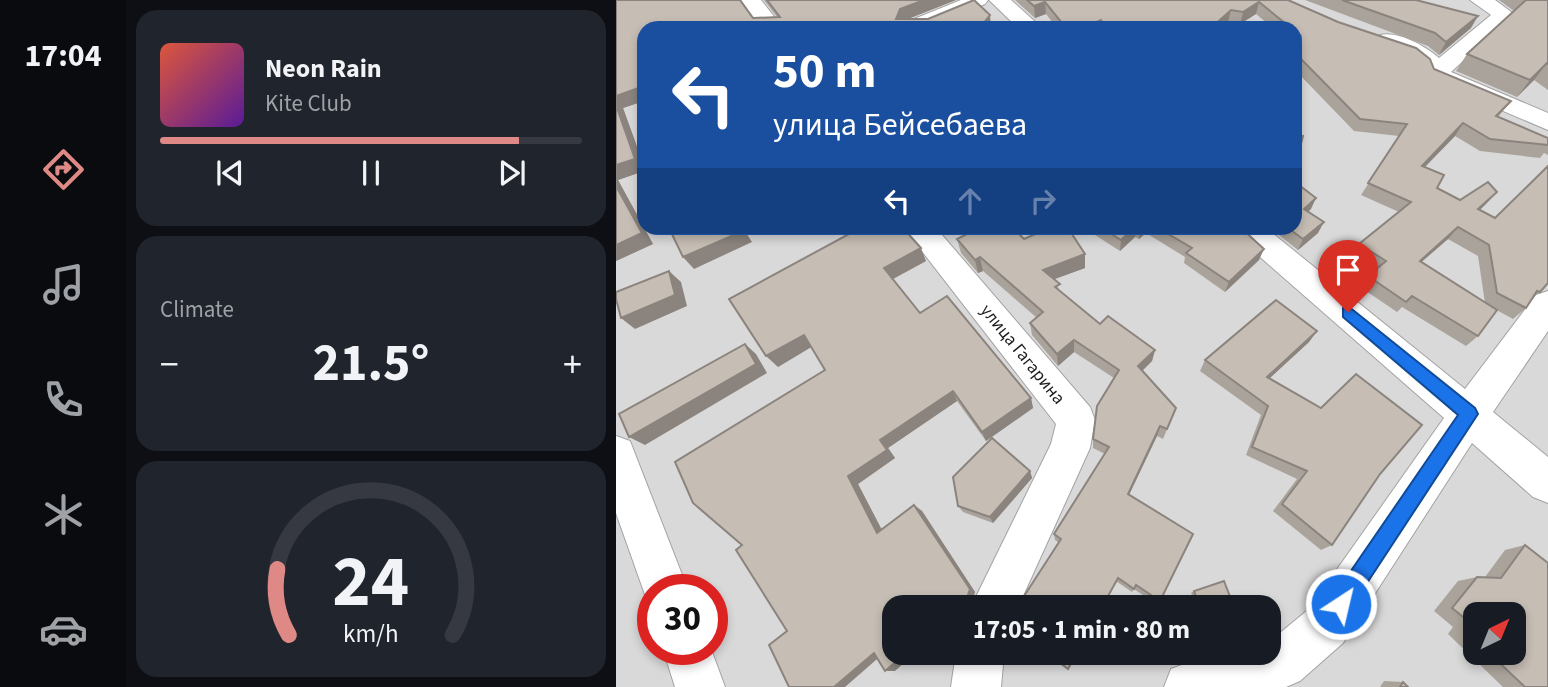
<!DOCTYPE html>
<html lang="en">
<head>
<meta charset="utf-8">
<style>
  :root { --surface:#171b24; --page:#20242c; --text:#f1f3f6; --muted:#9ea1a6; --line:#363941; --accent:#df8987 }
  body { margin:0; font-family:"Source Sans 3",sans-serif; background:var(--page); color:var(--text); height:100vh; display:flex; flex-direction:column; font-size:26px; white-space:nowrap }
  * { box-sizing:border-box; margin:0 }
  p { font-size:23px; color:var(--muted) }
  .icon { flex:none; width:38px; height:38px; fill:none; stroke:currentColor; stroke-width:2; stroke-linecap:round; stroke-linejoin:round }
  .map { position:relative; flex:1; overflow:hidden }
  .panel { display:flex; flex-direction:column; gap:10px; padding:10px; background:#0d0f14; width:490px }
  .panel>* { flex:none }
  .top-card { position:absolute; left:21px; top:21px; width:665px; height:214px; border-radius:21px; box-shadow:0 4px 10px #0003; background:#1a4fa0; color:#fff; overflow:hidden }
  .needle { width:46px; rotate:43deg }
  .fabs { position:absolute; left:847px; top:602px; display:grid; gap:14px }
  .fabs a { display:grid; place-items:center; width:63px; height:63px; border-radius:14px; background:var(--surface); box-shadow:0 4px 10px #0003; font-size:35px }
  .speed { position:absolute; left:21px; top:574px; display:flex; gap:14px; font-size:35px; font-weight:700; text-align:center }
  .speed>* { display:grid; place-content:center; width:91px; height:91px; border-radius:50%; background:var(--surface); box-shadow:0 4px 10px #0003; line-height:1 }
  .speed .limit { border:10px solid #d22; background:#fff; color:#111 }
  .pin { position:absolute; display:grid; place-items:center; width:60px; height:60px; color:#fff; margin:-72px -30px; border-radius:50% 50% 50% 0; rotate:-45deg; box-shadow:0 0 7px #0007 }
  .pin .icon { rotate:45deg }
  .me { position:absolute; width:77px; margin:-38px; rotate:35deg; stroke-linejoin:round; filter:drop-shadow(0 0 5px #0008) }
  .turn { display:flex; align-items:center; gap:24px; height:147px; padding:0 21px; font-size:32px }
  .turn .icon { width:91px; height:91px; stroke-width:2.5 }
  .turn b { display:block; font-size:49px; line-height:60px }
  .lanes { display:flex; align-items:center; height:66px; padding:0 21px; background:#0003; justify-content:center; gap:35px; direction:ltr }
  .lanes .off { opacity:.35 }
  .big { font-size:52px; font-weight:700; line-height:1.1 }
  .panel .card { flex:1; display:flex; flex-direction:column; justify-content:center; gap:10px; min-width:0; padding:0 24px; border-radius:21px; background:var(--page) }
  .panel .dial { align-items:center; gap:0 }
  .dial svg { height:182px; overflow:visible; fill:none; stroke:var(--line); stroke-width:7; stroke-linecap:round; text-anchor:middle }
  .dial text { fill:var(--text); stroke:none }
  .song { display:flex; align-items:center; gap:21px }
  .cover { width:84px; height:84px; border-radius:10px; background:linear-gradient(135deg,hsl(10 70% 55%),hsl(270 70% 35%)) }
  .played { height:7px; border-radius:4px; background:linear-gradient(90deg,var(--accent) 85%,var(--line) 85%) }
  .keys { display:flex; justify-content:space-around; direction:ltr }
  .heat { display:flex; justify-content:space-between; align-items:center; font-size:38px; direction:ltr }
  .trip { position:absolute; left:266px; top:595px; width:399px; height:70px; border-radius:21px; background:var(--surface); box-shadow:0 4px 10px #0003; font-weight:700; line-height:70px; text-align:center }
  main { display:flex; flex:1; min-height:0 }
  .tab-bar { display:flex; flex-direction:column; width:126px; justify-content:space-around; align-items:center; background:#090b0e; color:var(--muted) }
  .tab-bar .icon { width:49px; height:49px }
  .tab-bar .current { color:var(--accent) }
  .tab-bar b { font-size:32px; color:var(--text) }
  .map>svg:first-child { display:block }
  .residential { fill:#dad9d9; fill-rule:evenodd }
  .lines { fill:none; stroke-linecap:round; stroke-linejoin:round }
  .street-casing { stroke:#a3a3a3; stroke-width:2 }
  .street { fill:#fff; fill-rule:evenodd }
  .wall { fill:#aaa39b; fill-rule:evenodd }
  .shaded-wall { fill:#8b847e }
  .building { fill:#c6bdb4; stroke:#8b847e; stroke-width:2 }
  .route { fill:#1a73e8; stroke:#114b97; stroke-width:2 }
  .labels { text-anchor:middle; stroke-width:5; stroke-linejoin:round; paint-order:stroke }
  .street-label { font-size:18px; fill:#1c1c1c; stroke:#fff }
</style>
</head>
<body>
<main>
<nav class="tab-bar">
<b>17:04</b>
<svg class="icon current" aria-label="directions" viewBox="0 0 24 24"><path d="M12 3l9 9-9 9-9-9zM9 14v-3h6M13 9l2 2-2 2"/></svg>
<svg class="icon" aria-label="music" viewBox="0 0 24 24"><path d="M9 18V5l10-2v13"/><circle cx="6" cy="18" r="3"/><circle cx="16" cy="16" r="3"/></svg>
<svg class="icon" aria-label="phone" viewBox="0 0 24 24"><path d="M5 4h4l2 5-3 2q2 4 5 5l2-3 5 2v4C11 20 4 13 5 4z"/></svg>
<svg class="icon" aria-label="climate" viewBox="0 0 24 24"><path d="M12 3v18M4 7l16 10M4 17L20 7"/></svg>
<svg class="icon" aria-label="car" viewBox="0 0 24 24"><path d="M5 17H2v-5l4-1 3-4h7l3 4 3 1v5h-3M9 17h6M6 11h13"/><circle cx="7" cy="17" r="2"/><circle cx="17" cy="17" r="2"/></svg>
</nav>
<section class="panel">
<div class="card">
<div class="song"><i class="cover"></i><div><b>Neon Rain</b><p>Kite Club</p></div></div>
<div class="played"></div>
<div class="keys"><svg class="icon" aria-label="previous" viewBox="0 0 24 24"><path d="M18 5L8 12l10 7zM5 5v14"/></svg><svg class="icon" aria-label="pause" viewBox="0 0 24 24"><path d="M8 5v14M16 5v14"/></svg><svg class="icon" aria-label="next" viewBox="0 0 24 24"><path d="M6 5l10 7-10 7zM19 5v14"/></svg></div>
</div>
<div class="card"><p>Climate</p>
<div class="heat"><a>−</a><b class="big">21.5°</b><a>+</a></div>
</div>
<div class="card dial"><svg viewBox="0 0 100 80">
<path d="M14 69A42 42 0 1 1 86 69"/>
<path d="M14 69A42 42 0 0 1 9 40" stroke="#df8987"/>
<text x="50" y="56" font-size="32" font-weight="700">24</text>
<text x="50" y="72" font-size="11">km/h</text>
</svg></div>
</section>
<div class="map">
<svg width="932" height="687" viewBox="0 0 932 687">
  <rect width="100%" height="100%" fill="#eeeae1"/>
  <path class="residential" d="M0,0h932v687h-932zM28,28h651v200h-651zM37,590h59v59h-59zM278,607h375v46h-375zM859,614h39v39h-39z"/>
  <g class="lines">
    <defs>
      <g id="street">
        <polygon points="125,0 145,0 167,28 145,28"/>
        <polygon points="345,0 372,0 369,4 314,28 285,28 288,23"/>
        <polygon points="373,0 395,0 426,28 402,28"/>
        <path d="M854,0h25l19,14 -63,58 97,41v17l-120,-51 -4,-5 2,-3c-12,-11 -43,-23 -49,-31l3,-5c19,-4 45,11 59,23l52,-43z"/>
        <polygon points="288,228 320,228 474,407 479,420 474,448 402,607 355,607 435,444 440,424"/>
        <path d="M616,228h34l199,161 71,-94 12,-4v40l-55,81 55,45v46l-15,-6 -61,-54 -129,200 -43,38 -14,6h-122l7,-18c36,-14 60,-16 98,-16v-11l40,-33 135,-191 -208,-182z"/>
        <polygon points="0,436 14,441 72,590 37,590 37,608 33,606 0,513"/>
        <polygon points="47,649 95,649 109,687 59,687"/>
        <polygon points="340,653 388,653 385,687 335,687"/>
      </g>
    </defs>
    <use href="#street" class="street-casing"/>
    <use href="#street" class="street"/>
  </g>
  <g class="wall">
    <polygon points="0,0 137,18 161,17 148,0 340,0 291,19 375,27 374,28 28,28 28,101 7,108 28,166 28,171 2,180 37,244 0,261"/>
    <path d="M399,0h273l146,69 77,32 -13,16 50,21v17l-4,-2 -4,5 -60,-7 -25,-15 -30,31 12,21 23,12 37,-8 -17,18 60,82 -9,7 -5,9 -13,11 -20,-11 -15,28 -12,10 -64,-39 -5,5 -37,-25 8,-11 7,-6 -23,-15 7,-11 40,-32 -38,-17 38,-59 -45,-5 -58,-60 -1,-43h-22l-17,-14 -16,10 -12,-2 -7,6h-164l-11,-14 -11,4zM832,239l30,17 7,47 -64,-41z"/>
    <polygon points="689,0 800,0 855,28 823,55 812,46"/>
    <polygon points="883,0 932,0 932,90 918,80 901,97 840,71 851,54 898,11"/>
    <polygon points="679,182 695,209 692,212 702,233 682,250 654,228 679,228"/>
    <polygon points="244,228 310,261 277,279 304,313 415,398 417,408 370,441 341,401 272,448 279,458 242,484 266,530 298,505 306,511 359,592 354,607 278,607 279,671 269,671 262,659 171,631 126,545 209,370 195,347 162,367"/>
    <polygon points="468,228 599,228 643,260 609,292 568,263 569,257 530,233 523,239 519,237 504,251"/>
    <polygon points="341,239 408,239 469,254 469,268 438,279 444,292 484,324 539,350 536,361 526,371 560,408 547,439 541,436 513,495 544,601 540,604 518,589 516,592 439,540 438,534 489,454 477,448 477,439 498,378 458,352 442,366 416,335 414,323 421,318 367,271 362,273 345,253"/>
    <polygon points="701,331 693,342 654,378 764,474 716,545 705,550 657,511 681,479 630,455 645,415 584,371 589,360"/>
    <polygon points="414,471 416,478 377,523 347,512 342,506"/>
    <path d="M909,545l23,142h-45l-55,-53 5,-7 -19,-16 24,-30 19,-4h8l20,-27zM859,614l39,39h-39z"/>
    <polygon points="578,591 618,607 581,607 575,593"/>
    <polygon points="768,681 787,682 792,687 764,687"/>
  </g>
  <g class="shaded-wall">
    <polygon points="308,0 340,0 287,21 280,19 284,9"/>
    <polygon points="429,2 430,14 419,18 418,6"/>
    <polygon points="643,2 640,14 624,24 627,12"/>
    <polygon points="615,10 612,22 605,28 595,28"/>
    <polygon points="374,15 375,27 374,28 367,28 367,24"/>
    <polygon points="862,16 855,28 823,55 830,42"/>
    <polygon points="485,20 485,28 467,28"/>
    <polygon points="931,63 918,80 901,97 914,80"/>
    <polygon points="28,86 28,101 7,108 28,166 28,171 2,180 37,244 0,261 0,96"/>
    <polygon points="847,123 839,136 798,178 806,166"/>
    <polygon points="881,192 870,204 852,221 862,209"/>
    <polygon points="700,198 695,209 682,220 688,209"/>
    <polygon points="708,222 702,233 682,250 687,239"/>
    <polygon points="842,227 832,239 794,272 804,261"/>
    <polygon points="125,228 127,228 136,242 78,269 67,257"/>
    <polygon points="518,228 520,228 519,237 504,251 505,240"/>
    <polygon points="524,228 531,228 530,233 523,239"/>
    <polygon points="305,248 310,261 275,280 268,268"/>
    <polygon points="648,249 643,260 609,292 613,282"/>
    <polygon points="469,254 469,268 428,283 427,270"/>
    <polygon points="364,257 367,271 362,273 359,260"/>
    <polygon points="53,271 65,282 71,306 19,329 5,318"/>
    <polygon points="701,331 693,342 644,387 651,377"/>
    <polygon points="188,335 197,346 162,367 150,356"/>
    <polygon points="458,340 458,352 442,366 441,354"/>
    <polygon points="129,344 140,354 151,373 29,445 13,437"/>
    <polygon points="539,350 536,361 520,377 522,366"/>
    <polygon points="337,391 341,401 272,448 279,458 242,484 270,538 261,533 232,476 264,440"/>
    <polygon points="415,398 417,408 370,441 366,432"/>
    <polygon points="544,426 541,436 510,501 512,494"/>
    <polygon points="414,471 416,478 377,523 374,517"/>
    <polygon points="298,505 306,511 359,592 354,607 348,607"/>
    <polygon points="258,653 268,653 229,687 218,687"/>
    <polygon points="290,653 299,653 279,671 269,671"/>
  </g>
  <g class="building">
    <polygon points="0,0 124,0 137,18 164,17 151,0 308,0 284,9 280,19 312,19 358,0 374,15 367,24 371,28 28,28 28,86 0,96"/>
    <polygon points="411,0 672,0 722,22 800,48 814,59 818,69 895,101 880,116 932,138 932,145 874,139 847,123 806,166 828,175 821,188 844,200 872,182 881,192 862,209 879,218 932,166 932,283 924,292 921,291 910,308 881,293 873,245 842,227 804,261 881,310 862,336 796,296 790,302 752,276 770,261 743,244 795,202 752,183 791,124 744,119 685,59 685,36 679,31 679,28 675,28 643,2 627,12 615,10 595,28 489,28 485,20 467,28 450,28 429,2 418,6"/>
    <polygon points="726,0 800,0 862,16 830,42 819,33"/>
    <polygon points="910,0 932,0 932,64 931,63 914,80 851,54"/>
    <polygon points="0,105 19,159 0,165"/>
    <polygon points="679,134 687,136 679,167"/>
    <polygon points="679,182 700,198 688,209 708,222 687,239 672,228 679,228"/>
    <polygon points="0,186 26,233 0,245"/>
    <polygon points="53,228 125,228 127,231 67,257"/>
    <polygon points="244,228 287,228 305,248 268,268 304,313 331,296 415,398 366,432 337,391 264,440 271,450 232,476 261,533 298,505 354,589 348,607 366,607 278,607 278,653 290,653 269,671 258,653 218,687 173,687 153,645 171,631 120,550 126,545 77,503 59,462 209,370 188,335 150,356 113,299"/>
    <polygon points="363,228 397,228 408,239 433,228 452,228 469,254 427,270 444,284 439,287 484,324 492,316 539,350 522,366 560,408 551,429 544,426 512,494 577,534 544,601 520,585 518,589 502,578 486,607 401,607 445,539 438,534 493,447 477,439 481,406 503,370 458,340 441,354 414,323 427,312 364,257 359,260 341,239"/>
    <polygon points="486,228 518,228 505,240"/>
    <polygon points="542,228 599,228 607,232 614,228 625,228 648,249 613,282 570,253 576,248"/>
    <polygon points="53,271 59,295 5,318 0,299 0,292"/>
    <polygon points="660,300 701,331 651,377 705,408 740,374 806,425 764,474 716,545 666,504 691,471 636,447 652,406 589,360"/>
    <polygon points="129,344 140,364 13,437 3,414"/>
    <polygon points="376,438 414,471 374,517 342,506 337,477"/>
    <polygon points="909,545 932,563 932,687 909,687 873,653 898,653 898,614 859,614 859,640 852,633 857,625 836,608 861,577 885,578"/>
    <polygon points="608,581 618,607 584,607 578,591"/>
    <polygon points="431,653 461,653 452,669"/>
    <polygon points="787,682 792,687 784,687"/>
  </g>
  <polygon class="route" points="732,306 859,408 862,414 732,612 725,615 717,612 714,604 717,597 842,415 727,317 727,308"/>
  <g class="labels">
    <g class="street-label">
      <text transform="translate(407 354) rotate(51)" y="6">улица Гагарина</text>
    </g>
  </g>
</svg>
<div class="fabs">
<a><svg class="needle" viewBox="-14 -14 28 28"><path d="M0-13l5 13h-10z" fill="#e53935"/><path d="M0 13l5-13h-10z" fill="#9ea1a6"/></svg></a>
</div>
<div class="speed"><div class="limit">30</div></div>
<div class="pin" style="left:732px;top:312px;background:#d93025"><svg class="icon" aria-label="arrive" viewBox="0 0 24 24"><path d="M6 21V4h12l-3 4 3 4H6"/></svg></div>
<svg class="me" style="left:725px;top:604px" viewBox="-20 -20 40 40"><circle r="17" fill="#1a73e8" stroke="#fff" stroke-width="3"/><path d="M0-11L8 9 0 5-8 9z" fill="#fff"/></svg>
<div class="trip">17:05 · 1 min · 80 m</div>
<div class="top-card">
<div class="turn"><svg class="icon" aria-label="left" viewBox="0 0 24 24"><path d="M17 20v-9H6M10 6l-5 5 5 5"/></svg><div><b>50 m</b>улица Бейсебаева</div></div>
<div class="lanes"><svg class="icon" aria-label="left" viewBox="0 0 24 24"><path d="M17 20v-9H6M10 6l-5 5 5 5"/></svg><svg class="icon off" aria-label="ahead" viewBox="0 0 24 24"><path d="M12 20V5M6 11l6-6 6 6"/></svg><svg class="icon off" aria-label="right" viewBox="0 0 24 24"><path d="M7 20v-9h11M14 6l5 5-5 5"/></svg></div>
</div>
</div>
</main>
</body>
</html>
